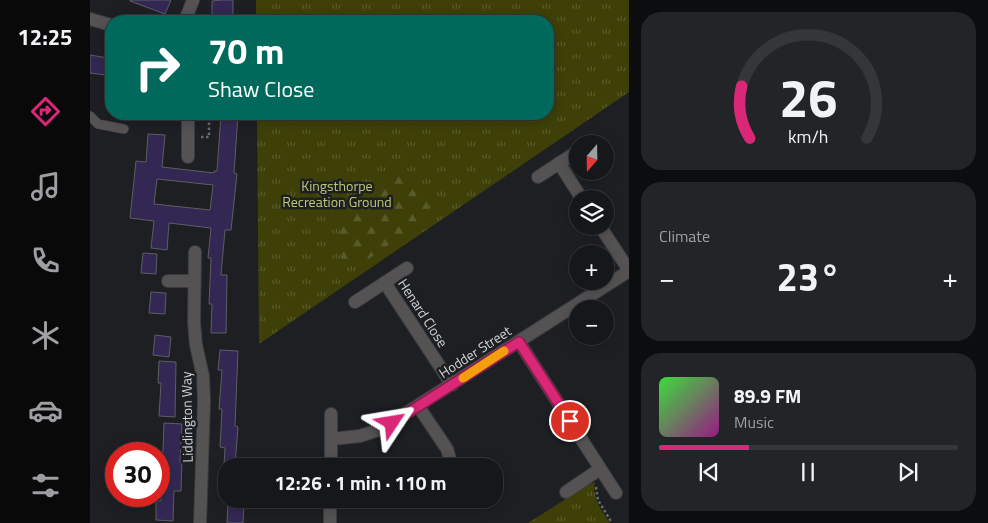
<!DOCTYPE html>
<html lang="en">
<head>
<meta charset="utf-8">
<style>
  :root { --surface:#16171a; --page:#232427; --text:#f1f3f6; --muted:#9e9fa2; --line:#353639; --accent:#db2777 }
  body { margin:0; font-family:"Titillium Web",sans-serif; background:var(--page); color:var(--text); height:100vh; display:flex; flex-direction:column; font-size:19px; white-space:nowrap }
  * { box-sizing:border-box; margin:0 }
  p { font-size:16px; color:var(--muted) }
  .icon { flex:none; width:28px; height:28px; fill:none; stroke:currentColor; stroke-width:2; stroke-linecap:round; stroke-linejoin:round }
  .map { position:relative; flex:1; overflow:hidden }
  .sheet { display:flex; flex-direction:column; gap:12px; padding:12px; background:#0c0d0e; width:359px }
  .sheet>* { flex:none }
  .hud { position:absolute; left:15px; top:15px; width:449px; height:105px; border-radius:20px; box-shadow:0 2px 12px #0003,0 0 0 1px var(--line); background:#00695c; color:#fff; overflow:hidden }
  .needle { width:32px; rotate:200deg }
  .buttons { position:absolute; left:479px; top:135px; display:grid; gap:10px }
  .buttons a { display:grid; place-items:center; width:45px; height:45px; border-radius:50%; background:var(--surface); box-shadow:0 2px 12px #0003,0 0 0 1px var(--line); font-size:25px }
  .speed { position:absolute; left:15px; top:442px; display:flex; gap:10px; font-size:25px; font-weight:700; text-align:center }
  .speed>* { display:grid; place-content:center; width:65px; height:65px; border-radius:50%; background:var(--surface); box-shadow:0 2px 12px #0003,0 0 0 1px var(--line); line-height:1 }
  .speed .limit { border:8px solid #d22; background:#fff; color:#111 }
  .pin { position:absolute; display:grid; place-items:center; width:42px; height:42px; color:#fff; margin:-21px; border:2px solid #fff; border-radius:50%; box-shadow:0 1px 5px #0007 }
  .me { position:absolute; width:55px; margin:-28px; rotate:57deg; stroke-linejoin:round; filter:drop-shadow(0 0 4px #0008) }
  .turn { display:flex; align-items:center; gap:18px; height:105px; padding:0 20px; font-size:22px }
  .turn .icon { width:65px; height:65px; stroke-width:2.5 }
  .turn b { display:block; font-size:35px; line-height:42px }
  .big { font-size:38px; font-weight:700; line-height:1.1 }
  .sheet .card { flex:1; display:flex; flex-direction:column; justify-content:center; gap:8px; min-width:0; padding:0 18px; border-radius:20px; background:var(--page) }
  .sheet .dial { align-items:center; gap:0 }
  .dial svg { height:130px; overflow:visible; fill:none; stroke:var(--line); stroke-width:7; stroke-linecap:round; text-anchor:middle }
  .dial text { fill:var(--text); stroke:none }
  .song { display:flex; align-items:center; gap:15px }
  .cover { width:60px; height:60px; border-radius:8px; background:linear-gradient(135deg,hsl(120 70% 55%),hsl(310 70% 35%)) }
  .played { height:5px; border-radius:2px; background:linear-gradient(90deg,var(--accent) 30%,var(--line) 30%) }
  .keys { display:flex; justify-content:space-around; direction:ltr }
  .heat { display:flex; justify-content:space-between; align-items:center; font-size:28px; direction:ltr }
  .trip { position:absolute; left:128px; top:458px; width:285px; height:50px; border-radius:20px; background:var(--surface); box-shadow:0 2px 12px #0003,0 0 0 1px var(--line); font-weight:700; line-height:50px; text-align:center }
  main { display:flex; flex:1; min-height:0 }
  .tab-bar { display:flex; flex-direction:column; width:90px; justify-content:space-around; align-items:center; background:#09090a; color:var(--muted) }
  .tab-bar .icon { width:35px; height:35px }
  .tab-bar .active { color:var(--accent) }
  .tab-bar b { font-size:22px; color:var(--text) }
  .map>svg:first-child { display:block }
  .grass { fill:url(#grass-tufts) }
  .forest { fill:url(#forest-firs) }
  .building { fill:#332853; stroke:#5e5d62; fill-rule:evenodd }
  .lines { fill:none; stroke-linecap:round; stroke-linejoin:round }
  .lane-casing { stroke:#3a3c40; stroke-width:10 }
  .street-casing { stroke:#3a3c40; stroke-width:14 }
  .path { stroke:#686a6e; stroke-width:2.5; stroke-dasharray:2.5 2.5; stroke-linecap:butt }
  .lane { stroke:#555253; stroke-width:9 }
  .street { stroke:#555253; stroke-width:12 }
  .route-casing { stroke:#8e194d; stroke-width:12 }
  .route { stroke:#db2777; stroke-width:9 }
  .slow { stroke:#f59e0b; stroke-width:9 }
  .labels { text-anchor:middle; stroke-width:5; stroke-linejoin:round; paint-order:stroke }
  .park-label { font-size:14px; fill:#c1c774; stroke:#1d1f23 }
  .street-label { font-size:14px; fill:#d1d3d6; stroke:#1d1f23 }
</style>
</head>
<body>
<main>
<nav class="tab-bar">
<b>12:25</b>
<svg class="icon active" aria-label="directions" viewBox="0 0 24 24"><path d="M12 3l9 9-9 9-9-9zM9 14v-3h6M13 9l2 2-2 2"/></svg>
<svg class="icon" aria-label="music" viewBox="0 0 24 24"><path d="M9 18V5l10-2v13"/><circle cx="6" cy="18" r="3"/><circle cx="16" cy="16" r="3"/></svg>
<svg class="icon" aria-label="phone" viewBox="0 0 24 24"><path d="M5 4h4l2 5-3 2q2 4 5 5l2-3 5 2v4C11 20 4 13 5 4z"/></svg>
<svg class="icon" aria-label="climate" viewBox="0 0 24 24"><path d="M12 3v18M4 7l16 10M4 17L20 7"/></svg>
<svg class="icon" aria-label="car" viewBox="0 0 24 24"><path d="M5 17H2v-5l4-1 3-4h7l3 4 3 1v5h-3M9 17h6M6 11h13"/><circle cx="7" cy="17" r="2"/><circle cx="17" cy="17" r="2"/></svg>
<svg class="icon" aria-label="filters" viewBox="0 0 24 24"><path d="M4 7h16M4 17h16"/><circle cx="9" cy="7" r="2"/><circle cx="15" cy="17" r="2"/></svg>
</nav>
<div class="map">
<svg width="540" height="523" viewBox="0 0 540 523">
  <defs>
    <pattern id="grass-tufts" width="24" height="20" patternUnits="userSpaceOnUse" patternTransform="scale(1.25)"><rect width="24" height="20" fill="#3e4008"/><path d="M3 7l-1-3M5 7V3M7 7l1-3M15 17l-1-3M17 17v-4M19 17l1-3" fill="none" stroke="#595b2b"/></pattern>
    <pattern id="forest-firs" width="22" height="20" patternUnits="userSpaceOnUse" patternTransform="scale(1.25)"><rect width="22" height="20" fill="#3e4008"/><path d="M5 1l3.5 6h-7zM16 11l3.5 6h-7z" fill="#595b2b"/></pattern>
  </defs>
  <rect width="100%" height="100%" fill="#1d1f23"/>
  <g class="grass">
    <polygon points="166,0 539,0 539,92 169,344 167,114 458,114 458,21 166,21"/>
    <path d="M505,482c-3,16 6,28 15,41h-82l60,-38z"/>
  </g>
  <path class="forest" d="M310,176c20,1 32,21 28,41l-65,46c-22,8 -29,-13 -23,-30 7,-24 35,-53 60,-57z"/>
  <g class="building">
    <polygon points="40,0 81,0 75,14 40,1"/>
    <polygon points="131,0 143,0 143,21 122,21 122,1"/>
    <polygon points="0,55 18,58 16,75 0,73"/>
    <path d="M131,114h17l-4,59 3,1 -6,56h-6l-4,45h6l-1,58h-15l1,-29h-3l2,-46h-3l3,-30 -42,-5 -2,27 -16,-2 3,-27 -24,-3 6,-57 10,1 2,-28 17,1 -3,32 52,6v-2h3zM67,179l56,6 -3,25 -56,-6z"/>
    <polygon points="53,253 67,254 66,274 51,273"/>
    <polygon points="61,292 76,293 75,314 59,313"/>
    <polygon points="65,335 81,337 79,357 63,355"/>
    <polygon points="130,350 148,351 145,426 148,427 145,466 134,466 135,448 130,447 132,409 129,409 132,370 128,370"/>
    <polygon points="69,361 86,362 85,417 69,416 71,383 68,383"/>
    <polygon points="74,423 92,424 90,462 92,462 91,491 84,491 83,521 66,520 66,501 71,501"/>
    <polygon points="138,504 154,504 153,523 137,523"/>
  </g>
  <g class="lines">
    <defs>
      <polyline id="lane" points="0,116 8,124 34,129"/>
      <g id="street">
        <polyline points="0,19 21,25"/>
        <polyline points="95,21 103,0"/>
        <polyline points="98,157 98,114"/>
        <polyline points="469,163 492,199"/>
        <polyline points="448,177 488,151"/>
        <polyline points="510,226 540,272"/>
        <polyline points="105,252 104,322 106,345 113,376 114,401 110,523"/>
        <polyline points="78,281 104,281"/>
        <polyline points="295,283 362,385"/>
        <polyline points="265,302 317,268"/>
        <polyline points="429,342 526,493"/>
        <polyline points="328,406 357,449 362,466"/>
        <polyline points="241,439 270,436 291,429 539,271"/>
        <polyline points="241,466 241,414"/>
        <polyline points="476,492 510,469"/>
        <polyline points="240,523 240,499"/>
      </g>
    </defs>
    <use href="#lane" class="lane-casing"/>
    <use href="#street" class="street-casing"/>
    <g class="path">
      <polyline points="111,137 119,137 119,114"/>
      <polyline points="506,487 508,500 522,523"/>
    </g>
    <use href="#lane" class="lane"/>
    <use href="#street" class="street"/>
  </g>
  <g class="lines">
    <defs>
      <polyline id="route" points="302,423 429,342 480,421"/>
    </defs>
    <use href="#route" class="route-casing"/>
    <use href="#route" class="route"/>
    <polyline class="slow" points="373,378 414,351"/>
  </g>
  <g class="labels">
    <g class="park-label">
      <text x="247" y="191">Kingsthorpe<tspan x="247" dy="16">Recreation Ground</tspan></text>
    </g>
    <g class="street-label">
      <text transform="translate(333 313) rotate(57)" y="5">Henard Close</text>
      <text transform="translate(385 352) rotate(-33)" y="5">Hodder Street</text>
      <text transform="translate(97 417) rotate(-91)" y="5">Liddington Way</text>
    </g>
  </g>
</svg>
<div class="buttons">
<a><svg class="needle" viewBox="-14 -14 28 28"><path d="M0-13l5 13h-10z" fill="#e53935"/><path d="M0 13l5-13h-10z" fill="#9e9fa2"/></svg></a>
<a><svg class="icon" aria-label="layers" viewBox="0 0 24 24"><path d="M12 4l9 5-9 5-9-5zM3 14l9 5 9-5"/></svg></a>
<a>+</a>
<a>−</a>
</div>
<div class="speed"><div class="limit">30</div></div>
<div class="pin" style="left:480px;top:421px;background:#d93025"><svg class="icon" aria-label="arrive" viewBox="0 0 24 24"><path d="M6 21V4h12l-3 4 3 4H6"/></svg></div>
<svg class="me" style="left:302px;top:423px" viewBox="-20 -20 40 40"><path d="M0-17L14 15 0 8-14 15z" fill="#db2777" stroke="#fff" stroke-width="4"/></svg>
<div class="trip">12:26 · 1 min · 110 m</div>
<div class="hud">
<div class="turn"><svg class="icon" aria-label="right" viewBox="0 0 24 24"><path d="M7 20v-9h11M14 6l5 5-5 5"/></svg><div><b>70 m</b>Shaw Close</div></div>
</div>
</div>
<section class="sheet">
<div class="card dial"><svg viewBox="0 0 100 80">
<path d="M14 69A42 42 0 1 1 86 69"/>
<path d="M14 69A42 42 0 0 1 9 37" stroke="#db2777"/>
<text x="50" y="56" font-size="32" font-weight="700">26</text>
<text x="50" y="72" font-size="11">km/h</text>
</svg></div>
<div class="card"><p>Climate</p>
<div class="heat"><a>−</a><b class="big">23°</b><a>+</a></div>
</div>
<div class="card">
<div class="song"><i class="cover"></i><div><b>89.9 FM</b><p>Music</p></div></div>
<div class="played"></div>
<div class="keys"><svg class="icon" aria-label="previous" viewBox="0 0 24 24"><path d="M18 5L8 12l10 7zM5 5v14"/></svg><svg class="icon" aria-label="pause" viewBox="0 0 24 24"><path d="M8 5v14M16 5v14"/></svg><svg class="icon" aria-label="next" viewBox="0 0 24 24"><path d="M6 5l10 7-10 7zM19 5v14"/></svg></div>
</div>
</section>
</main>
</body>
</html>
